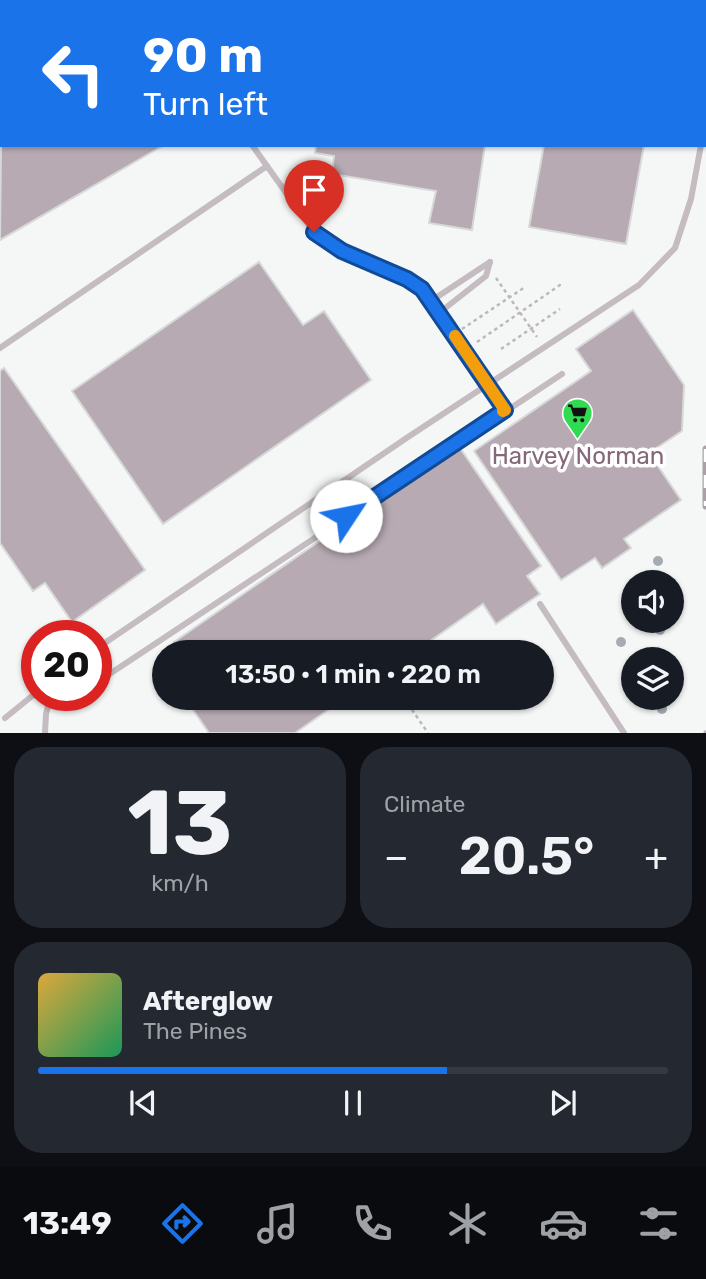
<!DOCTYPE html>
<html lang="en">
<head>
<meta charset="utf-8">
<style>
  :root { --surface:#171b24; --page:#242831; --text:#f1f3f6; --muted:#9ea1a6; --line:#363941; --accent:#1a73e8 }
  body { margin:0; font-family:Rubik,sans-serif; background:var(--page); color:var(--text); height:100vh; display:flex; flex-direction:column; font-size:26px; white-space:nowrap }
  * { box-sizing:border-box; margin:0 }
  p { font-size:23px; color:var(--muted) }
  .icon { flex:none; width:38px; height:38px; fill:none; stroke:currentColor; stroke-width:2; stroke-linecap:round; stroke-linejoin:round }
  .map { position:relative; height:733px; overflow:hidden }
  .side { display:flex; flex-direction:column; gap:14px; padding:14px; background:#0d0f14; flex:1 }
  .side>* { flex:none }
  .hud { position:absolute; left:0px; top:0px; width:707px; height:147px; box-shadow:0 2px 5px #0004; background:#1a73e8; color:#fff; overflow:hidden }
  .controls { position:absolute; left:621px; top:570px; display:grid; gap:14px }
  .controls a { display:grid; place-items:center; width:63px; height:63px; border-radius:50%; background:var(--surface); box-shadow:0 2px 5px #0004; font-size:35px }
  .speed { position:absolute; left:21px; top:620px; display:flex; gap:14px; font-size:35px; font-weight:700; text-align:center }
  .speed>* { display:grid; place-content:center; width:91px; height:91px; border-radius:50%; background:var(--surface); box-shadow:0 2px 5px #0004; line-height:1 }
  .speed .limit { border:10px solid #d22; background:#fff; color:#111 }
  .pin { position:absolute; display:grid; place-items:center; width:60px; height:60px; color:#fff; margin:-72px -30px; border-radius:50% 50% 50% 0; rotate:-45deg; box-shadow:0 0 7px #0007 }
  .pin .icon { rotate:45deg }
  .me { position:absolute; width:77px; margin:-38px; rotate:56deg; stroke-linejoin:round; filter:drop-shadow(0 0 5px #0008) }
  .turn { display:flex; align-items:center; gap:24px; height:147px; padding:0 28px; font-size:32px }
  .turn .icon { width:91px; height:91px; stroke-width:2.5 }
  .turn b { display:block; font-size:49px; line-height:60px }
  .big { font-size:52px; font-weight:600; line-height:1.1 }
  .side .tile { flex:1; display:flex; flex-direction:column; justify-content:center; gap:10px; min-width:0; padding:0 24px; border-radius:28px; background:var(--page) }
  .side .dial { align-items:center; gap:0 }
  .dial b { font-size:91px; line-height:1 }
  .song { display:flex; align-items:center; gap:21px }
  .cover { width:84px; height:84px; border-radius:10px; background:linear-gradient(135deg,hsl(40 70% 55%),hsl(150 70% 35%)) }
  .played { height:7px; border-radius:4px; background:linear-gradient(90deg,var(--accent) 65%,var(--line) 65%) }
  .keys { display:flex; justify-content:space-around; direction:ltr }
  .heat { display:flex; justify-content:space-between; align-items:center; font-size:38px; direction:ltr }
  .side .tiles { flex:1; display:grid; gap:14px; grid-template-columns:1fr 1fr }
  .tile:last-child { grid-column:span 2 }
  .trip { position:absolute; left:152px; top:640px; width:402px; height:70px; border-radius:35px; background:var(--surface); box-shadow:0 2px 5px #0004; font-weight:600; line-height:70px; text-align:center }
  .dock { display:flex; height:112px; justify-content:space-around; align-items:center; background:#090b0e; color:var(--muted) }
  .dock .icon { width:49px; height:49px }
  .dock .active { color:var(--accent) }
  .dock b { font-size:32px; color:var(--text) }
  .map>svg:first-child { display:block }
  .building { fill:#b7aab2; stroke:#d7d9d9; stroke-width:2 }
  .lines { fill:none; stroke-linecap:round; stroke-linejoin:round }
  .path { stroke:#bdb7bb; stroke-width:2.5; stroke-dasharray:3.5 3.5; stroke-linecap:butt }
  .lane { stroke:#c4bcc1; stroke-width:6 }
  .rail-casing { stroke:#aca0a7; stroke-width:7 }
  .rail { stroke:#fff; stroke-width:4.5; stroke-dasharray:13; stroke-linecap:butt }
  .tree { fill:#a6abb3 }
  .route-casing { stroke:#114b97; stroke-width:18 }
  .route { stroke:#1a73e8; stroke-width:12 }
  .slow { stroke:#f59e0b; stroke-width:12 }
  .labels { text-anchor:middle; stroke-width:7; stroke-linejoin:round; paint-order:stroke }
  .poi-label { font-size:24px; fill:#846879; stroke:#fff }
</style>
</head>
<body>
<div class="map">
<svg width="706" height="733" viewBox="0 0 706 733">
  <rect width="100%" height="100%" fill="#f5f7f7"/>
  <g class="building">
    <polygon points="340,0 502,0 340,2"/>
    <polygon points="569,0 670,0 569,2"/>
    <polygon points="2,53 2,145 164,145 0,240"/>
    <polygon points="316,145 485,145 472,230 429,223 436,191 332,174 334,156 315,153"/>
    <polygon points="544,145 644,145 626,244 529,227"/>
    <polygon points="259,262 303,325 324,311 371,380 163,524 72,391"/>
    <polygon points="633,310 684,385 682,431 649,453 681,500 624,539 631,548 602,568 595,558 561,580 474,451 591,371 576,349"/>
    <polygon points="4,368 145,570 72,622 45,583 33,591 0,543 0,371"/>
    <polygon points="458,445 541,566 527,576 540,594 496,624 483,604 413,653 181,653 174,642"/>
    <polygon points="185,698 345,698 295,733 209,733"/>
  </g>
  <g class="lines">
    <g class="path">
      <polyline points="496,278 537,337"/>
      <polyline points="462,329 525,287"/>
      <polyline points="477,342 563,283"/>
      <polyline points="501,349 560,309"/>
      <polyline points="404,698 428,733"/>
      <polyline points="704,733 706,731"/>
    </g>
    <g class="lane">
      <polyline points="155,0 156,2"/>
      <polyline points="705,118 706,113"/>
      <polyline points="252,145 314,232 342,251 407,279 422,289 505,410"/>
      <polyline points="431,301 490,262"/>
      <polyline points="439,313 486,276 490,262"/>
      <polyline points="0,348 267,166"/>
      <polyline points="540,604 624,733"/>
      <polyline points="96,649 408,437 639,285 675,248 691,199 701,145"/>
      <polyline points="96,683 562,374"/>
      <polyline points="5,718 37,692"/>
      <polyline points="45,733 46,714 51,695"/>
    </g>
    <defs>
      <g id="rail">
        <polyline points="0,2 3,0"/>
        <polyline points="706,449 706,506"/>
      </g>
    </defs>
    <use href="#rail" class="rail-casing"/>
    <use href="#rail" class="rail"/>
  </g>
  <g class="tree">
    <circle cx="658" cy="561" r="5"/>
    <circle cx="660" cy="630" r="5"/>
    <circle cx="621" cy="642" r="5"/>
    <circle cx="662" cy="709" r="5"/>
  </g>
  <g class="lines">
    <defs>
      <polyline id="route" points="314,232 342,251 407,279 422,289 505,410 346,516"/>
    </defs>
    <use href="#route" class="route-casing"/>
    <use href="#route" class="route"/>
    <polyline class="slow" points="455,336 505,410 503,411"/>
  </g>
  <defs>
    <symbol id="supermarket-pin" viewBox="-11 -11 22 30"><path d="M0 17L-7.5 6A9.5 9.5 0 1 1 7.5 6Z" fill="#31db51" stroke="#fff"/><path d="M-6-5.5h2.5l.6 2H6L4.5 2H-2.5L-4.4-4H-6ZM-1.5 3.2a1.3 1.3 0 1 0 .1 0ZM3 3.2a1.3 1.3 0 1 0 .1 0Z" fill="#111"/></symbol>
  </defs>
  <g fill-rule="evenodd">
    <use href="#supermarket-pin" x="560" y="396" width="35" height="47"/>
  </g>
  <g class="labels">
    <g class="poi-label">
      <text x="578" y="464">Harvey Norman</text>
    </g>
  </g>
</svg>
<div class="controls">
<a><svg class="icon" aria-label="sound" viewBox="0 0 24 24"><path d="M4 9h4l5-4v14l-5-4H4zM17 9q2 3 0 6"/></svg></a>
<a><svg class="icon" aria-label="layers" viewBox="0 0 24 24"><path d="M12 4l9 5-9 5-9-5zM3 14l9 5 9-5"/></svg></a>
</div>
<div class="speed"><div class="limit">20</div></div>
<div class="pin" style="left:314px;top:232px;background:#d93025"><svg class="icon" aria-label="arrive" viewBox="0 0 24 24"><path d="M6 21V4h12l-3 4 3 4H6"/></svg></div>
<svg class="me" style="left:346px;top:516px" viewBox="-20 -20 40 40"><circle r="19" fill="#fff"/><path d="M0-13L10 11 0 6-10 11z" fill="#1a73e8"/></svg>
<div class="trip">13:50 · 1 min · 220 m</div>
<div class="hud">
<div class="turn"><svg class="icon" aria-label="left" viewBox="0 0 24 24"><path d="M17 20v-9H6M10 6l-5 5 5 5"/></svg><div><b>90 m</b>Turn left</div></div>
</div>
</div>
<section class="side">
<div class="tiles">
<div class="tile dial"><b>13</b><p>km/h</p></div>
<div class="tile"><p>Climate</p>
<div class="heat"><a>−</a><b class="big">20.5°</b><a>+</a></div>
</div>
<div class="tile">
<div class="song"><i class="cover"></i><div><b>Afterglow</b><p>The Pines</p></div></div>
<div class="played"></div>
<div class="keys"><svg class="icon" aria-label="previous" viewBox="0 0 24 24"><path d="M18 5L8 12l10 7zM5 5v14"/></svg><svg class="icon" aria-label="pause" viewBox="0 0 24 24"><path d="M8 5v14M16 5v14"/></svg><svg class="icon" aria-label="next" viewBox="0 0 24 24"><path d="M6 5l10 7-10 7zM19 5v14"/></svg></div>
</div>
</div>
</section>
<nav class="dock">
<b>13:49</b>
<svg class="icon active" aria-label="directions" viewBox="0 0 24 24"><path d="M12 3l9 9-9 9-9-9zM9 14v-3h6M13 9l2 2-2 2"/></svg>
<svg class="icon" aria-label="music" viewBox="0 0 24 24"><path d="M9 18V5l10-2v13"/><circle cx="6" cy="18" r="3"/><circle cx="16" cy="16" r="3"/></svg>
<svg class="icon" aria-label="phone" viewBox="0 0 24 24"><path d="M5 4h4l2 5-3 2q2 4 5 5l2-3 5 2v4C11 20 4 13 5 4z"/></svg>
<svg class="icon" aria-label="climate" viewBox="0 0 24 24"><path d="M12 3v18M4 7l16 10M4 17L20 7"/></svg>
<svg class="icon" aria-label="car" viewBox="0 0 24 24"><path d="M5 17H2v-5l4-1 3-4h7l3 4 3 1v5h-3M9 17h6M6 11h13"/><circle cx="7" cy="17" r="2"/><circle cx="17" cy="17" r="2"/></svg>
<svg class="icon" aria-label="filters" viewBox="0 0 24 24"><path d="M4 7h16M4 17h16"/><circle cx="9" cy="7" r="2"/><circle cx="15" cy="17" r="2"/></svg>
</nav>
</body>
</html>
